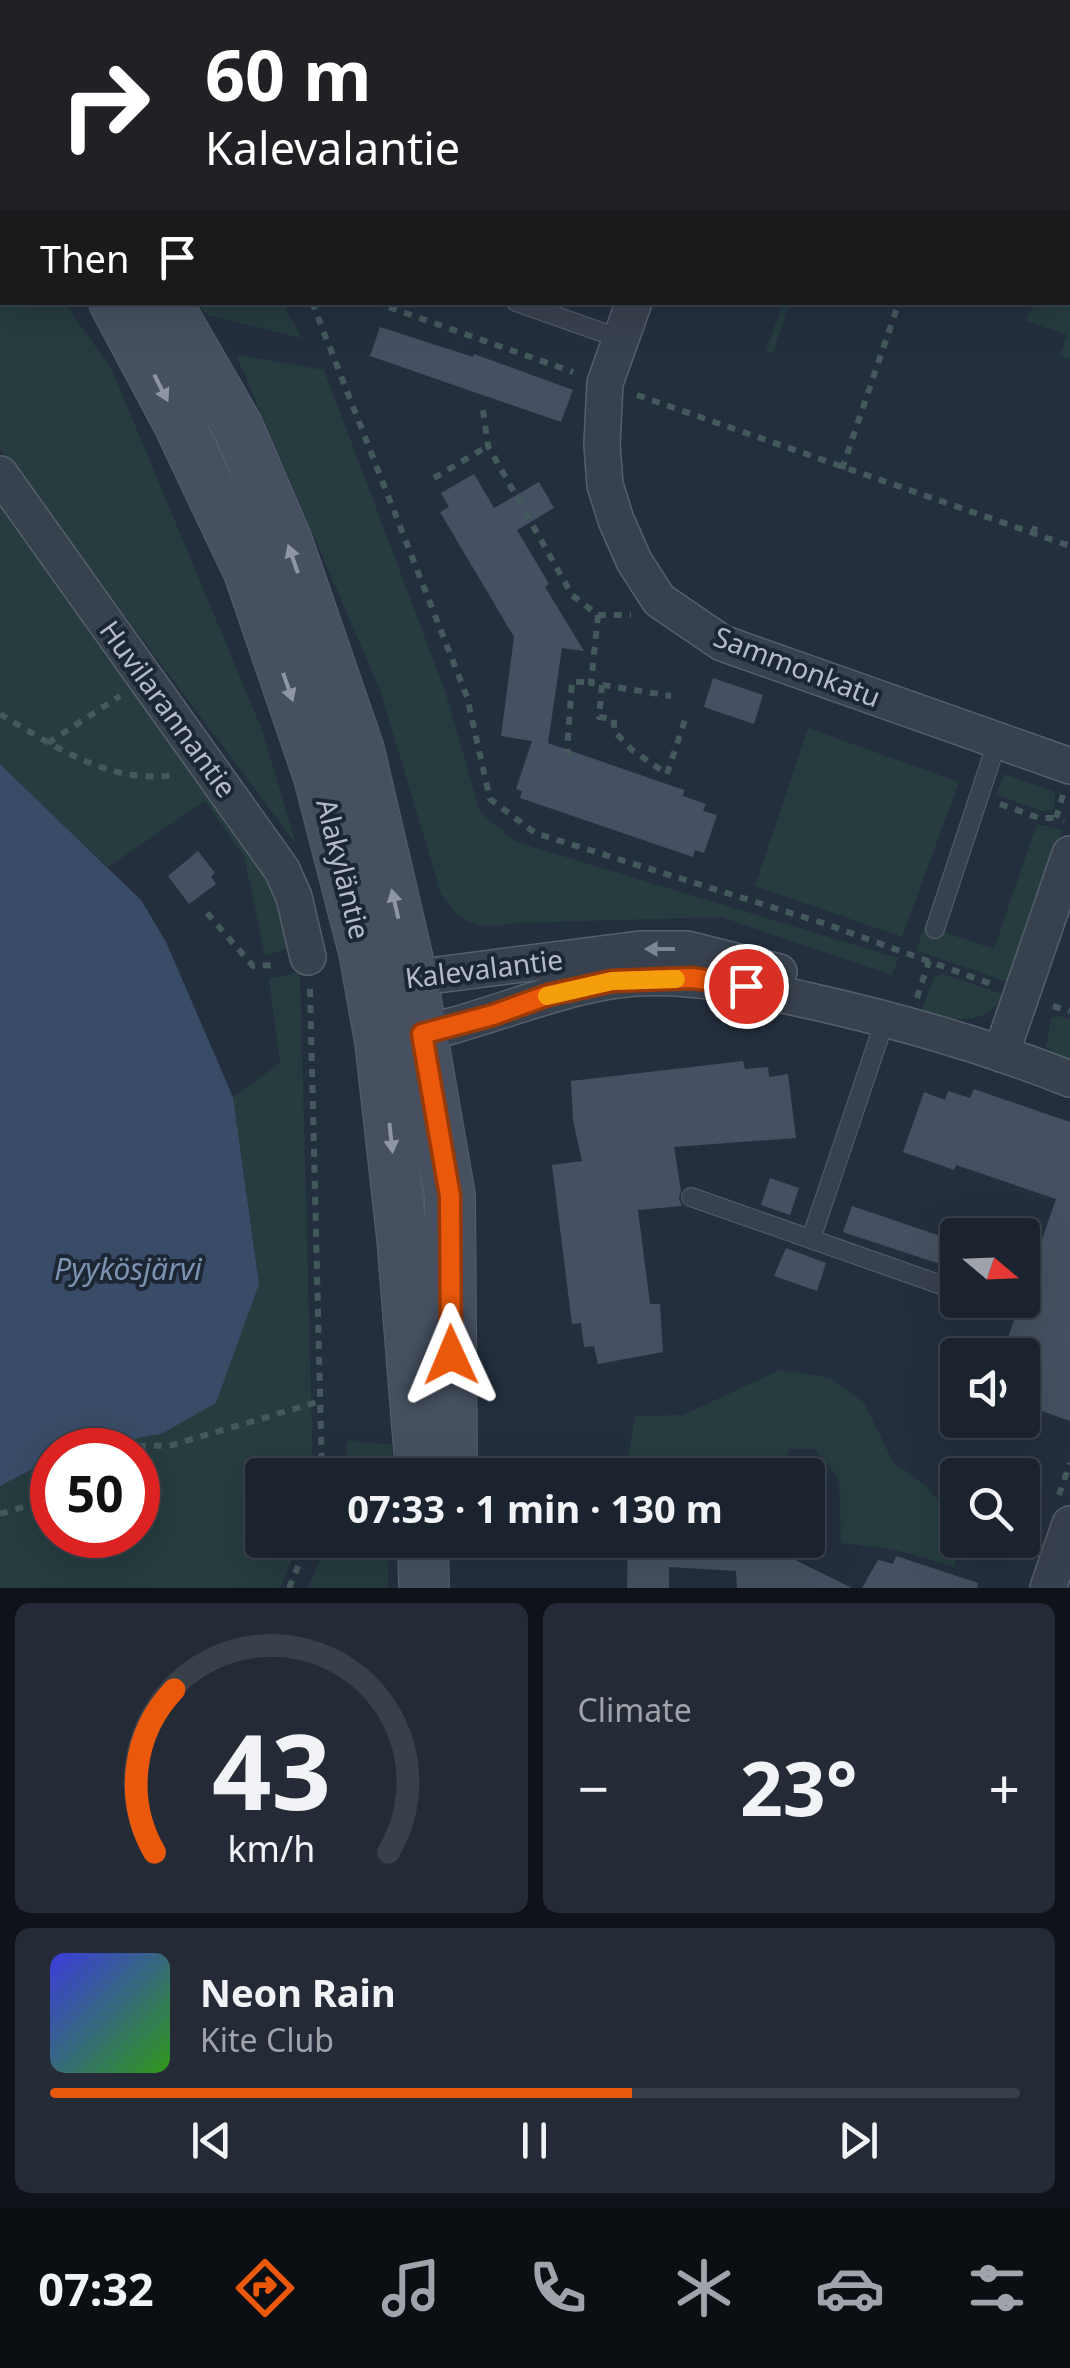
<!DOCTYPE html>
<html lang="en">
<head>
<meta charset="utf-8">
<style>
  :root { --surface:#1b232e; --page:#242b36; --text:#f1f3f6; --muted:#a0a4aa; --line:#39404a; --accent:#ea580c }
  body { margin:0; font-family:"Noto Sans",sans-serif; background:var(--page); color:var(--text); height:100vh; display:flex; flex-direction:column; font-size:38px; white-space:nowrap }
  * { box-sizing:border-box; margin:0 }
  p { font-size:32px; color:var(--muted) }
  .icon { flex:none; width:55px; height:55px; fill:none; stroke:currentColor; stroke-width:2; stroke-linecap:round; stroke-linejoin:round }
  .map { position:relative; height:1588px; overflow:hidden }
  .panel { display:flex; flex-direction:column; gap:15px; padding:15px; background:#0f1319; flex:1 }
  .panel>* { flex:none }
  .guide { position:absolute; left:0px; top:0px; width:1070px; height:305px; box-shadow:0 10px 40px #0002,0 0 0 2px var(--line); background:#202124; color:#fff; overflow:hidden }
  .needle { width:65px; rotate:109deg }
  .tools { position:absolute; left:940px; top:1218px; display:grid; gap:20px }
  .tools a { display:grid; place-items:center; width:100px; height:100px; border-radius:10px; background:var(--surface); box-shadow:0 10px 40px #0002,0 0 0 2px var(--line); font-size:50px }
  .speed { position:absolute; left:30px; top:1428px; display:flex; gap:20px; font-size:50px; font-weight:700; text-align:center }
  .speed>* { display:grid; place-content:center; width:130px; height:130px; border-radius:50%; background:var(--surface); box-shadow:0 10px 40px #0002,0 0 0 2px var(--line); line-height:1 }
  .speed .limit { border:15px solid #d22; background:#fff; color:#111 }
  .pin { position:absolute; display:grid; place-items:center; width:85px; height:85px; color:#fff; margin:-42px; border:5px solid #fff; border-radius:50%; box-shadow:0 2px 10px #0007 }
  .me { position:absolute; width:110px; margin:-55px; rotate:359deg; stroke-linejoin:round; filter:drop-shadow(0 0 8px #0008) }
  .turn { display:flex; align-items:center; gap:35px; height:210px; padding:0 40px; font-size:45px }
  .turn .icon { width:130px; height:130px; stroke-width:2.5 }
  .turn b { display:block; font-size:70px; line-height:85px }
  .then { display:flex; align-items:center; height:95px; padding:0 40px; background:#0003; gap:20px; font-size:38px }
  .big { font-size:75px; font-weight:700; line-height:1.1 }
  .panel .card { flex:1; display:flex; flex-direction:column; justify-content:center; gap:15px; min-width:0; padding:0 35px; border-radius:15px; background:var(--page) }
  .panel .dial { align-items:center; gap:0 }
  .dial svg { height:260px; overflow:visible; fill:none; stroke:var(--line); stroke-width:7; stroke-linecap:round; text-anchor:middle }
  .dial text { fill:var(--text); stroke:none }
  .song { display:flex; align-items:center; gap:30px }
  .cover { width:120px; height:120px; border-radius:15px; background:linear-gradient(135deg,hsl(240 70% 55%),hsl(110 70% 35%)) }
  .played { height:10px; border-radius:5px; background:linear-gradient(90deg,var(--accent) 60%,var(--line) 60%) }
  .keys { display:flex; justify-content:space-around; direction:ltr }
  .heat { display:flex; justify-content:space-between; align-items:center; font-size:55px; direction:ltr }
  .panel .tiles { flex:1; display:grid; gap:15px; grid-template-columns:1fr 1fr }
  .card:last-child { grid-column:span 2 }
  .trip { position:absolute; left:245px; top:1458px; width:580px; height:100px; border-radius:10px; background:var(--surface); box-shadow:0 10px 40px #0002,0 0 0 2px var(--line); font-weight:700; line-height:100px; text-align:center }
  .tab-bar { display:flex; height:160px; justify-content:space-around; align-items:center; background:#0b0e12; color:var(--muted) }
  .tab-bar .icon { width:70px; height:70px }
  .tab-bar .on { color:var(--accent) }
  .tab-bar b { font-size:45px; color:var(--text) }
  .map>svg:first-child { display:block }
  .green { fill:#263c3f }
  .water { fill:#394c67 }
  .building { fill:#455162 }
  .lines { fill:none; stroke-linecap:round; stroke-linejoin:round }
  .lane-casing { stroke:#565f6c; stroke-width:20 }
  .street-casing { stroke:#565f6c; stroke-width:38 }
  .secondary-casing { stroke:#565f6c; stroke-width:52 }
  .path { stroke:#44595c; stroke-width:6; stroke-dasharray:8 8; stroke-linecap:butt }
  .lane { stroke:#38414e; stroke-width:18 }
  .street { stroke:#38414e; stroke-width:35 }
  .secondary { stroke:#465061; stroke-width:50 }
  .oneway { fill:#8e96a5 }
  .oneway2 { fill:#7c8592 }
  .route-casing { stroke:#983908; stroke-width:25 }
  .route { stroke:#ea580c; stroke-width:18 }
  .slow { stroke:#f59e0b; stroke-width:18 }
  .labels { text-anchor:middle; stroke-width:8; stroke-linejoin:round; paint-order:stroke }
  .street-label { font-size:28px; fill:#b4bcc9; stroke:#1d2633 }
  .water-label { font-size:30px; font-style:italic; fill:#7c92b1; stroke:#1d2633 }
</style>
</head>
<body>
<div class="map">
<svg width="1070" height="1588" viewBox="0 0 1070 1588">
  <rect width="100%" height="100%" fill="#242f3e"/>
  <g class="green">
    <polygon points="0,0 154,0 154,2 2,2 2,10"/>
    <polygon points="0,209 2,302 65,303 112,370 262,730 296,844 0,449"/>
    <polygon points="783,302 790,303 773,354 766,351"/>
    <polygon points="198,303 282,303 302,338 206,315"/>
    <polygon points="1032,303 1067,303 1070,307 1070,359 1060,356 1067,335 1026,321 1029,311 1034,309"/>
    <path d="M236,355l88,15 121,321 35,121 36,30 382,116 -6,17 -171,-58 -202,6c-43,6 -51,6 -78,-29l-61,-204z"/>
    <polygon points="0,497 271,875 295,946 265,956 244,856 205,801 108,867 0,764"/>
    <polygon points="808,728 959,782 902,937 755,886"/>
    <polygon points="1004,774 1055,792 1054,809 1042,811 996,795"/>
    <polygon points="1037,824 1063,830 1010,983 916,950 925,926 994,949"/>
    <polygon points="300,972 313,1472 313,1475 262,1475 262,1540 300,1540 280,1588 0,1588 0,1486 52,1459 52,1535 138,1535 138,1450 70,1450 259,1283 233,1097 280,1063 269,979"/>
    <path d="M942,974l63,21c-23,33 -51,26 -84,16l13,-34z"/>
    <polygon points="1061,1016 1070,1019 1070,1061 1057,1056 1046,1047 1051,1018"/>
    <polygon points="780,1370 830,1378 864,1403 893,1462 925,1485 957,1524 955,1567 893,1549 841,1543 839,1480 815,1449 789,1449 784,1475 625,1475 635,1416 683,1415"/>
    <polygon points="348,1441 392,1445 391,1475 341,1475"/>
    <polygon points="328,1540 389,1540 388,1588 308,1588"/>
  </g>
  <polygon class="water" points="0,764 141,900 166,942 233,1097 259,1284 216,1403 161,1434 70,1450 52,1450 52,1459 0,1486"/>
  <g class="building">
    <polygon points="380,327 473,357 474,354 573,390 561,422 370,356"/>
    <polygon points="474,474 494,508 539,482 554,508 517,530 549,584 545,587 584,651 562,648 548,743 684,790 683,796 706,804 703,811 717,815 704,853 695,850 693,857 520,798 522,791 516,789 532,741 501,736 514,637 440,512 449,507 441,493"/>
    <polygon points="713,678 763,695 754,724 704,707"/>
    <polygon points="198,851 215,873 211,877 216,884 189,904 168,876"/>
    <polygon points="743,1061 745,1069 768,1067 769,1077 788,1074 796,1138 674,1147 681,1191 679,1198 682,1206 638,1210 650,1304 660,1304 663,1352 598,1364 594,1346 584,1347 581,1323 572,1324 552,1165 582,1161 573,1120 571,1081"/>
    <polygon points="974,1089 1070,1122 1070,1421 1022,1404 1022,1355 1003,1352 1056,1199 956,1165 954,1170 903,1152 924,1092 945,1100 948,1091 970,1098"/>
    <polygon points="770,1178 799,1188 790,1215 761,1205"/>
    <polygon points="852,1206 958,1242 958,1270 843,1232"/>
    <polygon points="786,1248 826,1263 817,1291 774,1276"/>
    <polygon points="628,1540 777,1540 777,1551 852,1588 737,1588 736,1571 669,1567 669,1588 627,1588"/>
    <polygon points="896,1556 978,1583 977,1588 862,1588 878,1560 893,1564"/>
  </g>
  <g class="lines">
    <defs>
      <g id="lane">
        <polyline points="1068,288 1070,292"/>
        <polyline points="516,302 621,339"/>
        <polyline points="935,929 998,739"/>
        <polyline points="691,1197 950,1288"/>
        <polyline points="811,1239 886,1017"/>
      </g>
      <g id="street">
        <polyline points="742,2 743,0"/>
        <polyline points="634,302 605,383 602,444 605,485 616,520 634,561 659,600 722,643 1070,766"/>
        <polyline points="0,474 282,870 294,897 308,957"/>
        <polyline points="391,981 640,949 687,949 779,972"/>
        <path d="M403,1037c71,-12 136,-44 207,-56 66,-11 132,5 196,19 90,20 178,45 264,79"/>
        <polyline points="1001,1054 1070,854"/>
        <polyline points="1048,1588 1070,1524"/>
      </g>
      <g id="secondary">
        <polyline points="0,62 2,65"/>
        <polyline points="0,122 2,126"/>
        <polyline points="114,302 178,422 249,572 319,777 364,952 380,1041 402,1237 421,1475"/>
        <polyline points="166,302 238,427 287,541 359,750 412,977 450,1196 452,1467"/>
        <polyline points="423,1540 424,1588"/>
      </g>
    </defs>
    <use href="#lane" class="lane-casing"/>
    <use href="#street" class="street-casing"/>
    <use href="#secondary" class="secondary-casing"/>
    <g class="path">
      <polyline points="177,0 177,2"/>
      <polyline points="654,0 661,2"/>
      <polyline points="635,2 636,0"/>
      <polyline points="1068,81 1070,73"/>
      <polyline points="312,302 467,697 490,799 535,833 826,924 994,985"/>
      <polyline points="374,302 573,372"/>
      <polyline points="637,395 1070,546"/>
      <polyline points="483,410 488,446 572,595 598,615 631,615"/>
      <polyline points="842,469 899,302"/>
      <polyline points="434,478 488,446"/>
      <polyline points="1033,534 1037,521"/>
      <polyline points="598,615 591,683 671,696"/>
      <polyline points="602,685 599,717 614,719 614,731 632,750 667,774 687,714"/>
      <path d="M0,714c52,31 110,71 174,61"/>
      <polyline points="48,743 120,696"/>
      <polyline points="571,755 567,751 572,681 591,683"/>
      <polyline points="1063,795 1056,818 1064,821"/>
      <polyline points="1000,804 1039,818 1056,818"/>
      <polyline points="207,913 253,966 276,965"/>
      <polyline points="310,989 322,1475"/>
      <polyline points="917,998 929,961"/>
      <polyline points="1053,1006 1070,1011"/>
      <path d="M106,1450c22,-4 41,-5 63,-4l152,-45"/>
      <polyline points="1059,1495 1070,1463"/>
      <polyline points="0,1514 23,1507 52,1488"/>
      <polyline points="289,1588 309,1540"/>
    </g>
    <use href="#lane" class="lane"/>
    <use href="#street" class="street"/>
    <use href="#secondary" class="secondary"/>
  </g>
  <defs><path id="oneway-solid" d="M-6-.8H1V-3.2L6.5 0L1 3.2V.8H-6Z" transform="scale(2.5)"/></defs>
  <g class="oneway">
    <use href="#oneway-solid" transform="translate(161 388) rotate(63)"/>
    <use href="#oneway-solid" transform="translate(293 559) rotate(-109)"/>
    <use href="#oneway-solid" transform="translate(288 687) rotate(71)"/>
    <use href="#oneway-solid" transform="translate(395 904) rotate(-103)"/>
    <use href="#oneway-solid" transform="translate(391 1138) rotate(84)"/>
  </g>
  <use class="oneway2" href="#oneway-solid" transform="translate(660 949) rotate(-180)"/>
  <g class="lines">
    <defs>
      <polyline id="route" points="451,1355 450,1196 422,1034 493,1015 548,995 612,981 692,978 746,986"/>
    </defs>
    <use href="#route" class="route-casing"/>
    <use href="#route" class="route"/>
    <polyline class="slow" points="547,996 612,981 676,979"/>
  </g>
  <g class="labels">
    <g class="street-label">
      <text transform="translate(797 667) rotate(21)" y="10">Sammonkatu</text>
      <text transform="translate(168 709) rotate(54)" y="10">Huvilarannantie</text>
      <text transform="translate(343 869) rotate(76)" y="10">Alakyläntie</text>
      <text transform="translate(484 969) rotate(-7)" y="10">Kalevalantie</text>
    </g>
    <g class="water-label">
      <text x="128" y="1280">Pyykösjärvi</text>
    </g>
  </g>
</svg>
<div class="tools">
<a><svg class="needle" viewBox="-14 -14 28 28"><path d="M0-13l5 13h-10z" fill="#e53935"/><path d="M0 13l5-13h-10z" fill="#a0a4aa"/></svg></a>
<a><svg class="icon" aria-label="sound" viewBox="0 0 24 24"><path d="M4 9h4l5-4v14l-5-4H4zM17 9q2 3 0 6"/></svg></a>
<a><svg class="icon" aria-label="search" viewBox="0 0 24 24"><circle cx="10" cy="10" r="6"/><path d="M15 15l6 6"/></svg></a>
</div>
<div class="speed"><div class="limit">50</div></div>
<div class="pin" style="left:746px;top:986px;background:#d93025"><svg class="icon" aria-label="arrive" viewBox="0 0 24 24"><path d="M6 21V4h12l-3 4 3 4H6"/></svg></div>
<svg class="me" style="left:451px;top:1355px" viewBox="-20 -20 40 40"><path d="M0-17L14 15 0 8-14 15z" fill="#ea580c" stroke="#fff" stroke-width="4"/></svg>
<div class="trip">07:33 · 1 min · 130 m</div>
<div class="guide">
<div class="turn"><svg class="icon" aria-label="right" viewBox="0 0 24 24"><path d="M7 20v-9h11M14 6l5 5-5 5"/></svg><div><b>60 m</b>Kalevalantie</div></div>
<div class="then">Then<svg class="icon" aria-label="arrive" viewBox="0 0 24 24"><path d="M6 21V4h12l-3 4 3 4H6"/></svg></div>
</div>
</div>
<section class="panel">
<div class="tiles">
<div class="card dial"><svg viewBox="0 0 100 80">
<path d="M14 69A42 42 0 1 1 86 69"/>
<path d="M14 69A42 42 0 0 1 20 19" stroke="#ea580c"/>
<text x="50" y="56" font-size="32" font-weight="700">43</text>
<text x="50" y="72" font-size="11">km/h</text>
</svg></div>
<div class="card"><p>Climate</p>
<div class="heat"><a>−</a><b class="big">23°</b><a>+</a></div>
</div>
<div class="card">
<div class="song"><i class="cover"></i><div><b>Neon Rain</b><p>Kite Club</p></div></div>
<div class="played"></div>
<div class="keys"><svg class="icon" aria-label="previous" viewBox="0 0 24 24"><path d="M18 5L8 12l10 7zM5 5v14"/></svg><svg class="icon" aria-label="pause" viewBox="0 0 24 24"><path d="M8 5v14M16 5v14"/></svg><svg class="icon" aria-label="next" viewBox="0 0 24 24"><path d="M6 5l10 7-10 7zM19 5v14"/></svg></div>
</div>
</div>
</section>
<nav class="tab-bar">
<b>07:32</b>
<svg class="icon on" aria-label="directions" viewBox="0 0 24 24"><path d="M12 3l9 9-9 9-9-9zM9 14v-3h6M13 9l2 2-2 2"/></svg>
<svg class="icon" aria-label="music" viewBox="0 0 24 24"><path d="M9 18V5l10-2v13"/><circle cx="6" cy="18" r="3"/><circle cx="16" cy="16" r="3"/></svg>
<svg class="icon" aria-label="phone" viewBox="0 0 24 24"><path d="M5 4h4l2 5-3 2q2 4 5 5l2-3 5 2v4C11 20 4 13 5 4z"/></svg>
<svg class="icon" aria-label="climate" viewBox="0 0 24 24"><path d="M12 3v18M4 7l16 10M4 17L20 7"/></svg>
<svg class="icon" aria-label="car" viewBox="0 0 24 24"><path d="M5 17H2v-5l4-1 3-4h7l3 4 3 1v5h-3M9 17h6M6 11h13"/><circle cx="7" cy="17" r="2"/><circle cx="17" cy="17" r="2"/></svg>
<svg class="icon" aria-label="filters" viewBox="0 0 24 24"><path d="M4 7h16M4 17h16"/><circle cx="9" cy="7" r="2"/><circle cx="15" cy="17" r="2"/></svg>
</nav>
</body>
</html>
